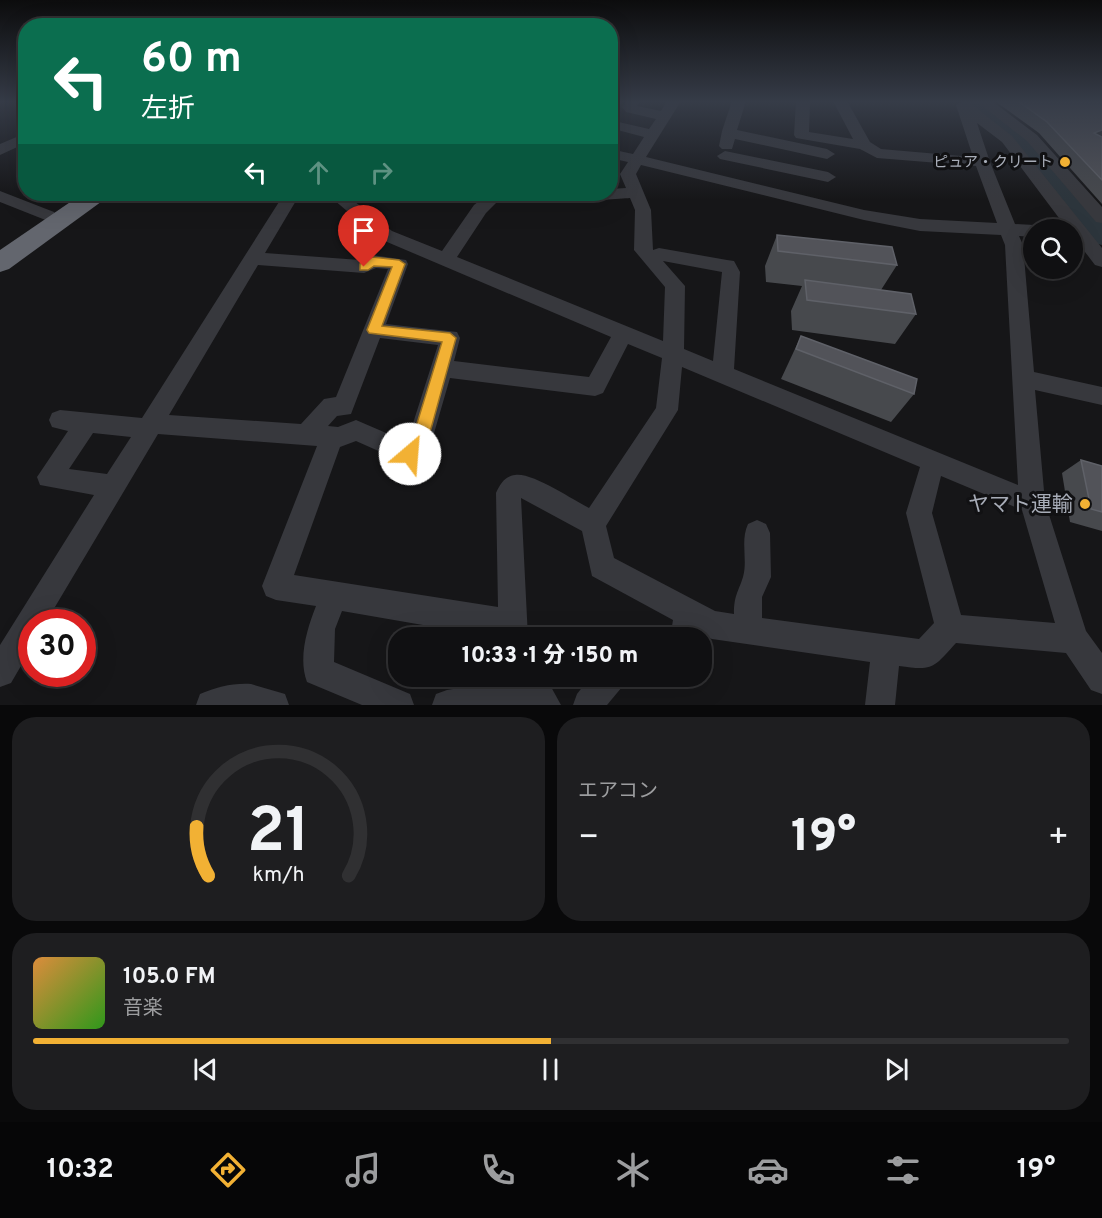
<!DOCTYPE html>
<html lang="ja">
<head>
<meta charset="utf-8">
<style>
  :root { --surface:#101012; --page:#1e1e20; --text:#f1f3f6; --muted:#9c9d9f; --line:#303032; --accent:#f2b134 }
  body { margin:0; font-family:Overpass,"Noto Sans JP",sans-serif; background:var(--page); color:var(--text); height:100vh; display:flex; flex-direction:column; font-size:22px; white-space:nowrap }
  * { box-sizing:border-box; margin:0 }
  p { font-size:20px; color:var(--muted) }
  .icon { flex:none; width:33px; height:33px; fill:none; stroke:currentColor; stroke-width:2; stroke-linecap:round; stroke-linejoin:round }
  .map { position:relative; height:705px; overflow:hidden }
  .sheet { display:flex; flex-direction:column; gap:12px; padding:12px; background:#09090a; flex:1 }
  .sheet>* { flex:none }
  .hud { position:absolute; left:18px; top:18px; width:600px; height:183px; border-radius:24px; box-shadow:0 6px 24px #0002,0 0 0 2px var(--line); background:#0b6e4f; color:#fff; overflow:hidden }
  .controls { position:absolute; left:1023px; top:219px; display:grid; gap:12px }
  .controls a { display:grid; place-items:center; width:60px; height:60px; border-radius:50%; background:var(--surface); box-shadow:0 6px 24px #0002,0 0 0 2px var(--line); font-size:30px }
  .speed { position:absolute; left:18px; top:609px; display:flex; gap:12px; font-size:30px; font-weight:700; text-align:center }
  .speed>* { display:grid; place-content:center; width:78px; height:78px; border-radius:50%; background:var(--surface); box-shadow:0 6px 24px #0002,0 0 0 2px var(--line); line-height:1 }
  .speed .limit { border:9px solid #d22; background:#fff; color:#111 }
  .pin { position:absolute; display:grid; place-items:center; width:51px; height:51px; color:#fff; margin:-62px -26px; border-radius:50% 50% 50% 0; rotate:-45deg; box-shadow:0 0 6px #0007 }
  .pin .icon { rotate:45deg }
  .me { position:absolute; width:66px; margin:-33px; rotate:27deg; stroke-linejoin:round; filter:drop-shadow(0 0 4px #0008) }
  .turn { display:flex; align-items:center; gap:21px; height:126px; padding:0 24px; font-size:27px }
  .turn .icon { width:78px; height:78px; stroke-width:2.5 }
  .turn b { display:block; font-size:42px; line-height:51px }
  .lanes { display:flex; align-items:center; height:57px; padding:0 24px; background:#0003; justify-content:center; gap:30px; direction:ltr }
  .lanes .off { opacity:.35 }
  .big { font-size:45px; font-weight:800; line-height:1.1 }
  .sheet .card { flex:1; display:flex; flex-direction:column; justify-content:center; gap:9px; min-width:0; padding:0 21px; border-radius:24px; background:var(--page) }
  .sheet .dial { align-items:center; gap:0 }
  .dial svg { height:156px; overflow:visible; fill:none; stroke:var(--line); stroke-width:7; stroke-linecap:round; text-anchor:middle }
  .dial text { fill:var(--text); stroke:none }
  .song { display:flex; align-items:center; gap:18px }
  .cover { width:72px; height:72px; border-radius:9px; background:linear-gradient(135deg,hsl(30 70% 55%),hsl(110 70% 35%)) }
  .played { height:6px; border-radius:3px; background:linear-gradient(90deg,var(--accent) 50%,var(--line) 50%) }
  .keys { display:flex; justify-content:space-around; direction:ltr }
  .heat { display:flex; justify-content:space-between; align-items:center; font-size:33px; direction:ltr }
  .sheet .tiles { flex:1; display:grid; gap:12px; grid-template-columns:1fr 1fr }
  .card:last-child { grid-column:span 2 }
  .trip { position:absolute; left:388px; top:627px; width:324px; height:60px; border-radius:24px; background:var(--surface); box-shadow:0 6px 24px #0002,0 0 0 2px var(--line); font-weight:800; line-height:60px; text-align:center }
  .tab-bar { display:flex; height:96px; justify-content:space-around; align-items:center; background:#060607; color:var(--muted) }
  .tab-bar .icon { width:42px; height:42px }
  .tab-bar .current { color:var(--accent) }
  .tab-bar b { font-size:27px; color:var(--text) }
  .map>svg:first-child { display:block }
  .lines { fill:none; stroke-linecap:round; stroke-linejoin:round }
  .river { fill:#2c353c; fill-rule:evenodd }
  .minor { fill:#37383d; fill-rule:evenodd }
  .highway { fill:#63666e; fill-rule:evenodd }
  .wall { fill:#47494d }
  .shaded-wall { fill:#2f3033 }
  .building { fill:#525359; stroke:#5f6168; stroke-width:1.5 }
  .route { fill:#f2b134; stroke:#9d7322; stroke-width:1.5 }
  .poi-dot { fill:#f2b134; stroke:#111113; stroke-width:2 }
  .labels { text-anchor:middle; stroke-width:6; stroke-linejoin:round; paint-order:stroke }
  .far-poi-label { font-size:15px; fill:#a8adb8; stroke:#111113; text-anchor:end }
  .near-poi-label { font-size:21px; fill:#a8adb8; stroke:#111113; text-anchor:end }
</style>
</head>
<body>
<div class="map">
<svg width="1102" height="705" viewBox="0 0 1102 705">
  <rect width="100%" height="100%" fill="#161618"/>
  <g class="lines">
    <polygon class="river" points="961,101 982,101 1026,133 1102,221 1102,245 1093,243 1012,141"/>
    <g class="minor">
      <path d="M627,101h14l-4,5 24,5 6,-10h14l-35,56 218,53 56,9 77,4 -21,-57 -99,-8 -17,-9 -64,-11 -2,-3 2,-34h14l-1,31 44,7 -20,-38h14l23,41 11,7 92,8 -17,-52 7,-4 7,2 42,33 90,112v19l-7,-2 -23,-30v-5h-4l-66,-88 -25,-19 13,39 25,62 19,1 8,5h-8v7l-15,-1 4,9 11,127 68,15v18l-67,-15 10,112 41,129 16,22v41l-11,-4 -25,-37 -110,-10c-23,25 -22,28 -57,23l-4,39h-30l5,-43 -158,-23 -13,-5v4h-29l3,-18 -81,-44 -10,-45 -61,-33 7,140h-30l-156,-27 -7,18 -1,33 76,32 4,11h-52l-55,-23c-9,-24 0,-53 9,-76l-40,-6 -10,-4 -4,-10 55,-140 -159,-12 -112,188h-14v25l-21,36 -11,4v-42l94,-150 -54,-10 -3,-8 31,-46 -16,-4 -3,-7 3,-7 8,-3 82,8 142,-224h16l-35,59 95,7 12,-5 34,5 2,4 -22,60 71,8 3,6 -6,23 135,16 22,-40 -231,-98 -53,-45h18l47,37 50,20 32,-46 14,-11h17l-19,19 -29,44 206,84 2,-54 -31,-37 1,-40 -5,-12c-19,1 -90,9 -100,-4h80v-5l16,-1 -6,-14 8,-12 -18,-4v-9l23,5 11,-17 -34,-9v-8l39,9 7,-10 -30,-7 -4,-5zM641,165l223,55 56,11 81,4 4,10 13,240 -284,-116 6,-97 -6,-11 -7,-1 -68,-12 -6,2 -2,-40 -15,-36zM663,261l59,11 -9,89 -29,-12 1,-63zM258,265l106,8 12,-5 12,1 -52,128 -12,2 -23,25 -132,-9zM380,338l58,7 -31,97 -51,-22 -18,7 -10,-1 9,-10 14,-2zM628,344l34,14 -6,50 -67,100c-16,-8 -57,-36 -74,-33 -10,1 -15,9 -19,18l2,114 -204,-32 46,-128 16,-6 54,24c10,-4 15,-8 20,-18l20,-69 145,18 8,-3zM682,367l238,100 -14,46 28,110 -15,16 -157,-21v-21l9,-20 -1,-44 -4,-9 -9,-4 -9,4c-8,17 0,36 -5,53 -5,16 -9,18 -9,37l-19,-3 -101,-53 -8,-32 72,-116zM93,433l38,4 -24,37 -38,-5zM941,476l81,34 33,113 -94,-8 -29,-102z"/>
      <polygon points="732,101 746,101 737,130 827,149 835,154 827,159 735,139 732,149 722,149 719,146 722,131"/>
      <polygon points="976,101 992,101 1037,135 1102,207 1102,223 1096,222 1027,141"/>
      <polygon points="26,133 26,143 0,155 0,144"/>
      <polygon points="725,151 828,172 836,177 828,182 720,159 717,156"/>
      <polygon points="0,191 54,212 57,216 54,220 48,221 0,202"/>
      <polygon points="512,676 545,676 561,705 432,705 436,694 447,690 513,679"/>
      <polygon points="591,676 626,676 622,687 607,705 573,705 577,694"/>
      <path d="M251,684l34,10 4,11h-93l4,-11c17,-7 32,-11 51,-10z"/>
    </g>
    <polygon class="highway" points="82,194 109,194 105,199 9,269 0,272 0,250"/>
  </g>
  <g class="wall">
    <polygon points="995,101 1102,101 1102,204 1039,133"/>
    <polygon points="777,235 897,265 881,290 916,314 895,344 792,330 791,311 802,286 766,282 765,266"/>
    <polygon points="801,336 914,394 891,422 781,379"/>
    <polygon points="1081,460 1102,466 1102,531 1070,522 1062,473"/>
  </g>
  <polygon class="shaded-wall" points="1102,130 1102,138 1094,133"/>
  <g class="building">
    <polygon points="1018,101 1102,101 1102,130 1094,133 1102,137 1102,180 1047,122"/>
    <polygon points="777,235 892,247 897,265 778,251"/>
    <polygon points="805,280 911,294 916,314 807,300"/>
    <polygon points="801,336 917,379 914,394 796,349"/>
    <polygon points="1081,460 1102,466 1102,512 1091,509"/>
  </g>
  <linearGradient id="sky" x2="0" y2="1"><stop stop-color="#0c0c0d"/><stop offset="0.51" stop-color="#363c48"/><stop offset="1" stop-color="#363c48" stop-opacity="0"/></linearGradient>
  <rect width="1102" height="200" fill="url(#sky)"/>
  <polygon class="route" points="372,257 399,260 405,264 382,326 450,333 456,338 426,447 416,459 410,461 405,459 403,454 411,443 442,342 369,333 367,330 392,267 374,266 368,270 360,270 360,264"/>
  <g class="poi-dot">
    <circle cx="1065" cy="162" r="6"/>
    <circle cx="1085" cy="504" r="6"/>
  </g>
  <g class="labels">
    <g class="far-poi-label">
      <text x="1053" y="167">ピュア・クリート</text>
    </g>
    <g class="near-poi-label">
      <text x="1073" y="511">ヤマト運輸</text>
    </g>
  </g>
</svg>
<div class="controls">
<a><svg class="icon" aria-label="search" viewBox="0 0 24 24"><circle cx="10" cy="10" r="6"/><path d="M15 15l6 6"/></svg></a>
</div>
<div class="speed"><div class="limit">30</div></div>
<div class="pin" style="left:364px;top:267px;background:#d93025"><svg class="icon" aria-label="arrive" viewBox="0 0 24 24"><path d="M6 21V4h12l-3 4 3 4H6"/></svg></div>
<svg class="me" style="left:410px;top:454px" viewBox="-20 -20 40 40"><circle r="19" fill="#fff"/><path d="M0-13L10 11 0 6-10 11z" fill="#f2b134"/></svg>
<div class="trip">10:33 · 1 分 · 150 m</div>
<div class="hud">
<div class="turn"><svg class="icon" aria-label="left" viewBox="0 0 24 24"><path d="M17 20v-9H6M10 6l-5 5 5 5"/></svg><div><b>60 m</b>左折</div></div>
<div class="lanes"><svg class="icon" aria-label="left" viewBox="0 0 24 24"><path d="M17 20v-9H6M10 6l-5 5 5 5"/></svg><svg class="icon off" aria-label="ahead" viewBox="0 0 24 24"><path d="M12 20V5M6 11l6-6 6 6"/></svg><svg class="icon off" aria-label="right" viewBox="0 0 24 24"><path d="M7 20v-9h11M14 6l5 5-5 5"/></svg></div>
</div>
</div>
<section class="sheet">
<div class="tiles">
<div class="card dial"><svg viewBox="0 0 100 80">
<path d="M14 69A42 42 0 1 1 86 69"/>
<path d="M14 69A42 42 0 0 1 8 44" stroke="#f2b134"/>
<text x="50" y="56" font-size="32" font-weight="700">21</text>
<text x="50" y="72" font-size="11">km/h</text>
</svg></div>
<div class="card"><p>エアコン</p>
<div class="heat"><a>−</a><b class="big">19°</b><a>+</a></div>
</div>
<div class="card">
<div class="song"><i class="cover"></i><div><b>105.0 FM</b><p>音楽</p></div></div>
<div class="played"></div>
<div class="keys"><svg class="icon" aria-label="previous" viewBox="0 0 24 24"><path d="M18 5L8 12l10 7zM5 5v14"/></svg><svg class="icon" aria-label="pause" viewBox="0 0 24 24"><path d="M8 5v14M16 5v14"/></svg><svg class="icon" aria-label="next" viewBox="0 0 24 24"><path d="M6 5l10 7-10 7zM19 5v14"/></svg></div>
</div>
</div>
</section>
<nav class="tab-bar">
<b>10:32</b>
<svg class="icon current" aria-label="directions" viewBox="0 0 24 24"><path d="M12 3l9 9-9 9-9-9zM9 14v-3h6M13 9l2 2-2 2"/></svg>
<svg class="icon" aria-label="music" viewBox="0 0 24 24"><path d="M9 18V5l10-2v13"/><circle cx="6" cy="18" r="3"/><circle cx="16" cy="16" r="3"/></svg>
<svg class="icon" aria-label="phone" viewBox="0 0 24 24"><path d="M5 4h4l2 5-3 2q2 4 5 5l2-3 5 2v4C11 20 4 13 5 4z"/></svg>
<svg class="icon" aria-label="climate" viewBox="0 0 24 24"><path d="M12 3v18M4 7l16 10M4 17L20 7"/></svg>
<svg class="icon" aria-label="car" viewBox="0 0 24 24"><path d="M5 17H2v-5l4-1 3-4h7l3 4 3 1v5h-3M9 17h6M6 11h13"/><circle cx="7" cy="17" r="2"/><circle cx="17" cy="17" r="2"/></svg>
<svg class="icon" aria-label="filters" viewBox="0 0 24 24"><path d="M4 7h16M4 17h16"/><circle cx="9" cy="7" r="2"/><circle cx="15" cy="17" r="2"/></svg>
<b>19°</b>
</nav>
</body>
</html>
